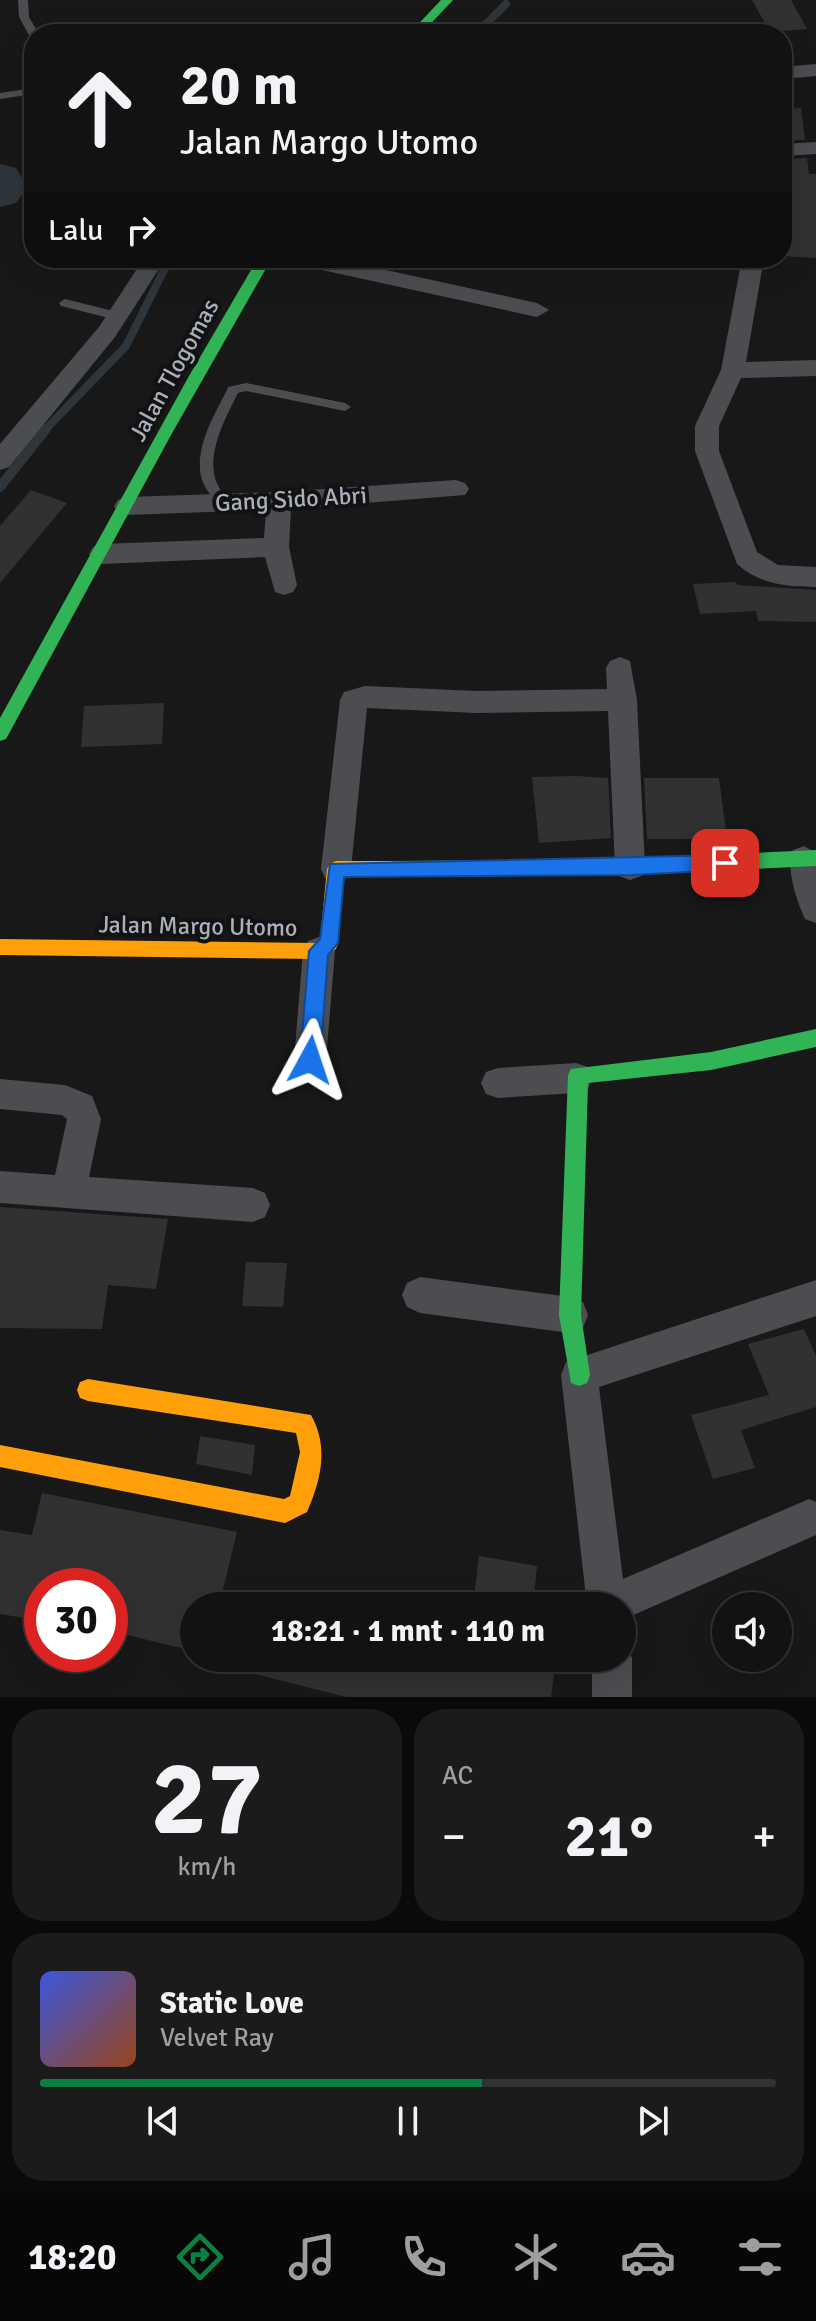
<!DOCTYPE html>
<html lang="id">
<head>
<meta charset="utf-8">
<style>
  :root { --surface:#121212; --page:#1b1b1b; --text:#f1f3f6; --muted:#9c9e9f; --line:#313232; --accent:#0b8043 }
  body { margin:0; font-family:Signika,sans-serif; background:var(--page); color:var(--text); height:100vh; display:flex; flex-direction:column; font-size:30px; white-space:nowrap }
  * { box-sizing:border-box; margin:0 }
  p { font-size:26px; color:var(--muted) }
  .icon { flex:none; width:44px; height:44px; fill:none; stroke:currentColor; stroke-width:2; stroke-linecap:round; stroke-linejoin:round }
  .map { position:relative; height:1697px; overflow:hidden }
  .drawer { display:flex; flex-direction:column; gap:12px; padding:12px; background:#0a0a0a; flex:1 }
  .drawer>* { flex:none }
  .top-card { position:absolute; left:24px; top:24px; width:768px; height:244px; border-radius:32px; box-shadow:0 8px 32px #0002,0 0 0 2px var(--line); background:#121212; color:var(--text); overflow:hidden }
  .tools { position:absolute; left:712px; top:1592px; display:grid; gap:16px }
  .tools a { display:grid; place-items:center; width:80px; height:80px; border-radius:50%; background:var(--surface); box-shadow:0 8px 32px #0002,0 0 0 2px var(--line); font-size:40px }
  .speed { position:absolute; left:24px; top:1568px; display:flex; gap:16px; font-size:40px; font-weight:700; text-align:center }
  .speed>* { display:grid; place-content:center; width:104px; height:104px; border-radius:50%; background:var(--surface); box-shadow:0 8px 32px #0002,0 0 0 2px var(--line); line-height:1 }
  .speed .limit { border:12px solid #d22; background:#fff; color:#111 }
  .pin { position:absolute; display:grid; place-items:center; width:68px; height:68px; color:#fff; margin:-34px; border-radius:16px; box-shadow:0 4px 12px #0006 }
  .me { position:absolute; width:88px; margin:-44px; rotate:5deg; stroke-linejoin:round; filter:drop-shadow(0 0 6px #0008) }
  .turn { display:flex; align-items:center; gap:28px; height:168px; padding:0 24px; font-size:36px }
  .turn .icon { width:104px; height:104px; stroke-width:2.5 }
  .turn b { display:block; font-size:56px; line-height:68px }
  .then { display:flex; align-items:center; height:76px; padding:0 24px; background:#0003; gap:16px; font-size:30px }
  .big { font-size:60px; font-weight:700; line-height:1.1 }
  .drawer .card { flex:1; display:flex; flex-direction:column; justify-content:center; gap:12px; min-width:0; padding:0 28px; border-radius:32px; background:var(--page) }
  .drawer .dial { align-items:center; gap:0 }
  .dial b { font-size:104px; line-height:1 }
  .song { display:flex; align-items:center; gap:24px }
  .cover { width:96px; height:96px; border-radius:12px; background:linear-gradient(135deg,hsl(230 70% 55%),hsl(20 70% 35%)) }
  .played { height:8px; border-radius:4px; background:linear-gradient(90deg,var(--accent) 60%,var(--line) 60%) }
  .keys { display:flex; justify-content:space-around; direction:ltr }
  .heat { display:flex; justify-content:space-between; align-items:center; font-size:44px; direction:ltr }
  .drawer .tiles { flex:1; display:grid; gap:12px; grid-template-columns:1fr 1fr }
  .card:last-child { grid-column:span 2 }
  .trip { position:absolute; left:180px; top:1592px; width:456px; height:80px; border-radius:40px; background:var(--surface); box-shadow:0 8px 32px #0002,0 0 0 2px var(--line); font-weight:700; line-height:80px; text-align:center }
  .dock { display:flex; height:128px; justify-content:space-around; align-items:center; background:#070707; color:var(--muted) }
  .dock .icon { width:56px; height:56px }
  .dock .selected { color:var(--accent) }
  .dock b { font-size:36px; color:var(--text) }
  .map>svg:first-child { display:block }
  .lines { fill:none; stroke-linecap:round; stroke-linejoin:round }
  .stream-far1 { stroke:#2e353b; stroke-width:8 }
  .stream { stroke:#2e353b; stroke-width:10 }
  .river { fill:#2e353b; fill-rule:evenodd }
  .building { fill:#313132 }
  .lane { fill:#4c4d50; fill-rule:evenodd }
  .street { fill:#4c4d50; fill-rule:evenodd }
  .fast { fill:#30b455; fill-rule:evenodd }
  .slow { fill:#ff9f0a; fill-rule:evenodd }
  .route { fill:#1a73e8; stroke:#114b97; stroke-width:2 }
  .labels { text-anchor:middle; stroke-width:8; stroke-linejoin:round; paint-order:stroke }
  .street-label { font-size:24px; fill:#aaafb8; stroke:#121214 }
</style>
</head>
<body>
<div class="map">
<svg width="816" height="1697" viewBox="0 0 816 1697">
  <rect width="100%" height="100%" fill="#181818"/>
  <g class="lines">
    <g class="stream-far1">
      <polyline points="484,26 506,4"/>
      <polyline points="44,431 126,346 170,258"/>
    </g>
    <polyline class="stream" points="0,487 46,429"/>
    <polygon class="river" points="0,164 16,168 27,187 16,203 0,207"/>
  </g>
  <g class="building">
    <polygon points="752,0 791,0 807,29 770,32"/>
    <polygon points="801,108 805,140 782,141 782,109"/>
    <polygon points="807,158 809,174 816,174 816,258 783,256 782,159"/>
    <polygon points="31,490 67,503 0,583 0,526"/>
    <polygon points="736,582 737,585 816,590 816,622 758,621 756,611 700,614 693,584"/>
    <polygon points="164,703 162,744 81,747 84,706"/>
    <polygon points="577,776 608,778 611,838 539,843 532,777"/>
    <polygon points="644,778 719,778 727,839 647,839"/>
    <polygon points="0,1207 168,1219 156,1289 108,1285 102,1329 0,1328"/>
    <polygon points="246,1262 287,1263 283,1307 242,1306"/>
    <polygon points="804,1329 816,1356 816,1407 741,1430 755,1468 713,1479 691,1415 769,1395 748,1344"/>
    <polygon points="200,1436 255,1445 252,1475 196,1464"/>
    <polygon points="42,1493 237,1532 219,1606 194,1606 194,1651 110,1631 110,1586 42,1586 42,1621 0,1614 0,1530 32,1535"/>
    <polygon points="479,1556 537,1566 533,1606 473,1606"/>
    <polygon points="251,1658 491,1658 554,1673 551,1697 346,1697 247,1672"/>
  </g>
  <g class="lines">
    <g class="lane">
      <polygon points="18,0 28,0 29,17 39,34 34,34 34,38 30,37 19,17"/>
      <polygon points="34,88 34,94 0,99 0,93"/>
      <polygon points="115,258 135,258 154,265 148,269"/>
      <polygon points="65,299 121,313 123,316 117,320 61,306 59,303"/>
      <path d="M246,383l99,20 6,4 -6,4 -99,-20 -8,2c-12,24 -32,60 -22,88 3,8 9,15 14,22l-7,5 -5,-2c-5,-8 -13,-17 -16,-26 -9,-29 12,-65 25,-90l1,-3z"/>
    </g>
    <g class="street">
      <polygon points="816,64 816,76 782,79 782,67"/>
      <polygon points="816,142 816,154 782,156 782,144"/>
      <polygon points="144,258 166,258 115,337 9,467 0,470 0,444 99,327"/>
      <polygon points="288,258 331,258 537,303 549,310 537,317 299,265"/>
      <path d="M742,258h22l-18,104 70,-2v16l-75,2 -22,48v25l38,101 21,13 38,2v20c-29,0 -57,-3 -79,-23l-42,-113v-25l26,-56z"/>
      <polygon points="456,480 465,483 469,489 465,495 291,509 289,547 297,585 293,592 284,595 275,592 265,557 102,564 93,561 89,554 93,547 102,544 264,538 266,510 127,515 118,512 114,506 118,500 127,497 279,492"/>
      <polygon points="620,657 630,661 637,700 645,867 641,876 630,880 619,876 615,867 608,711 477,713 367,708 351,869 347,878 336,882 325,878 321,869 340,700 344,692 365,686 477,691 607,689 606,668 610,661"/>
      <path d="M804,846l12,7v70l-11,-4c-8,-17 -20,-52 -12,-69z"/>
      <polygon points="319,937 330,941 335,951 326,1060 322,1070 310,1075 298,1070 294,1060 303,951 308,941"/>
      <polygon points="576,1063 588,1067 592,1078 588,1089 576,1093 498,1098 486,1094 481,1083 486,1072 498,1068"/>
      <polygon points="0,1079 65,1085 92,1096 101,1119 89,1177 253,1188 265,1193 270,1205 265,1217 253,1222 0,1203 0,1171 55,1175 67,1119 62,1115 0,1109"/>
      <polygon points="420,1277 570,1297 583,1302 588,1315 583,1328 570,1333 420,1313 407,1307 402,1295 407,1283"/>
      <polygon points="816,1280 816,1316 599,1387 623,1579 809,1499 816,1502 816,1535 622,1620 622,1606 587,1606 561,1375 566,1362"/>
      <polygon points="622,1642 632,1658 632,1697 592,1697 592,1658 622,1658"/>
    </g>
    <g class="fast">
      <polygon points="441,0 453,0 421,34 409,34"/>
      <polygon points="258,258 272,258 171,435 6,739 0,741 0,718 189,376"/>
      <polygon points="816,850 816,866 630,875 391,877 385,874 382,869 385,864 391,861 630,859"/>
      <polygon points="816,1029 816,1047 711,1070 588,1083 581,1315 590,1375 587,1383 579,1386 571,1383 559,1315 568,1075 571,1069 711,1052"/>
    </g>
    <g class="slow">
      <polygon points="336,861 391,861 397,864 400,869 397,874 391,877 344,877 338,943 336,949 319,959 0,955 0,939 315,943 320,939 327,869 330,864"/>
      <path d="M88,1379l223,36c18,32 10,65 -4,97l-22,11 -285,-56v-22l284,54 6,-3 10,-44 -4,-19 -208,-32 -8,-3 -3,-8 3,-8z"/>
    </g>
  </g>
  <polygon class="route" points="725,855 734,863 725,870 630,875 344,877 338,943 328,955 320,1060 317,1067 303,1067 300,1060 309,951 320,939 330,864"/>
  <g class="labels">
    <g class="street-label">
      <text transform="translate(174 370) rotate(-61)" y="8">Jalan Tlogomas</text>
      <text transform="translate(291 499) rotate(-3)" y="8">Gang Sido Abri</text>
      <text transform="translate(198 926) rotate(1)" y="8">Jalan Margo Utomo</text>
    </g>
  </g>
</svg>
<div class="tools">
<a><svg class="icon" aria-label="sound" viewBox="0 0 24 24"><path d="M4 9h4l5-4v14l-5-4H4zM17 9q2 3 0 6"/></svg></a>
</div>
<div class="speed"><div class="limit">30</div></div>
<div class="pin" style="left:725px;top:863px;background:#d93025"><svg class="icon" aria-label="arrive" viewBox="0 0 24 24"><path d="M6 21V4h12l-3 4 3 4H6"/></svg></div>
<svg class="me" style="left:310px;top:1060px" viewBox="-20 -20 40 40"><path d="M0-17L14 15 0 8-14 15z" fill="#1a73e8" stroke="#fff" stroke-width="4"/></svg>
<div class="trip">18:21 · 1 mnt · 110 m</div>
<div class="top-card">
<div class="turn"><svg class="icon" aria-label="ahead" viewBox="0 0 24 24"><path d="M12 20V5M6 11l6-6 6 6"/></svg><div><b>20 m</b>Jalan Margo Utomo</div></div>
<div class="then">Lalu<svg class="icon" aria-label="right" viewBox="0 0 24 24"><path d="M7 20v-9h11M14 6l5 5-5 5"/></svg></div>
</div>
</div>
<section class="drawer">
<div class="tiles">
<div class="card dial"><b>27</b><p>km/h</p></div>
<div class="card"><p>AC</p>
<div class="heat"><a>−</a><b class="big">21°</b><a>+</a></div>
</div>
<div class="card">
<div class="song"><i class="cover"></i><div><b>Static Love</b><p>Velvet Ray</p></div></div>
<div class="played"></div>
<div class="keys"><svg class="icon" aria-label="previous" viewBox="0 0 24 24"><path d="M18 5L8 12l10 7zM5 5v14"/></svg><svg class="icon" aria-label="pause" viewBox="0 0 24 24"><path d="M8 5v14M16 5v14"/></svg><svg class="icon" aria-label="next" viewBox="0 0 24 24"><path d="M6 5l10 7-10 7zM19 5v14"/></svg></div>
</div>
</div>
</section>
<nav class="dock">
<b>18:20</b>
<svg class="icon selected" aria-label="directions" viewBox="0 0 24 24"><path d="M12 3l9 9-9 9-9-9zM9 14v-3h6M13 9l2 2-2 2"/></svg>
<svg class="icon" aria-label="music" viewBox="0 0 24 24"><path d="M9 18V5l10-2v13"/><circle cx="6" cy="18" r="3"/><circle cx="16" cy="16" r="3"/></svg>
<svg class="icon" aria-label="phone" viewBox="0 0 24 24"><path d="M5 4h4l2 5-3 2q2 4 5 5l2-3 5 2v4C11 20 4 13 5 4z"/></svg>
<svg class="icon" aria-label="climate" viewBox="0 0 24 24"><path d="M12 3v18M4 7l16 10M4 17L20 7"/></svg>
<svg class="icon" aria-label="car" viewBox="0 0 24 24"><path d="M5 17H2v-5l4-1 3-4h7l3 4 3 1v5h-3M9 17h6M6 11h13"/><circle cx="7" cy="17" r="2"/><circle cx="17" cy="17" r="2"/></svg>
<svg class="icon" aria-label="filters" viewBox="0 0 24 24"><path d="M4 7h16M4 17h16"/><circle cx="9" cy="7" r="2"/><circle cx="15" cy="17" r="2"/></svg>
</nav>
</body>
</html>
